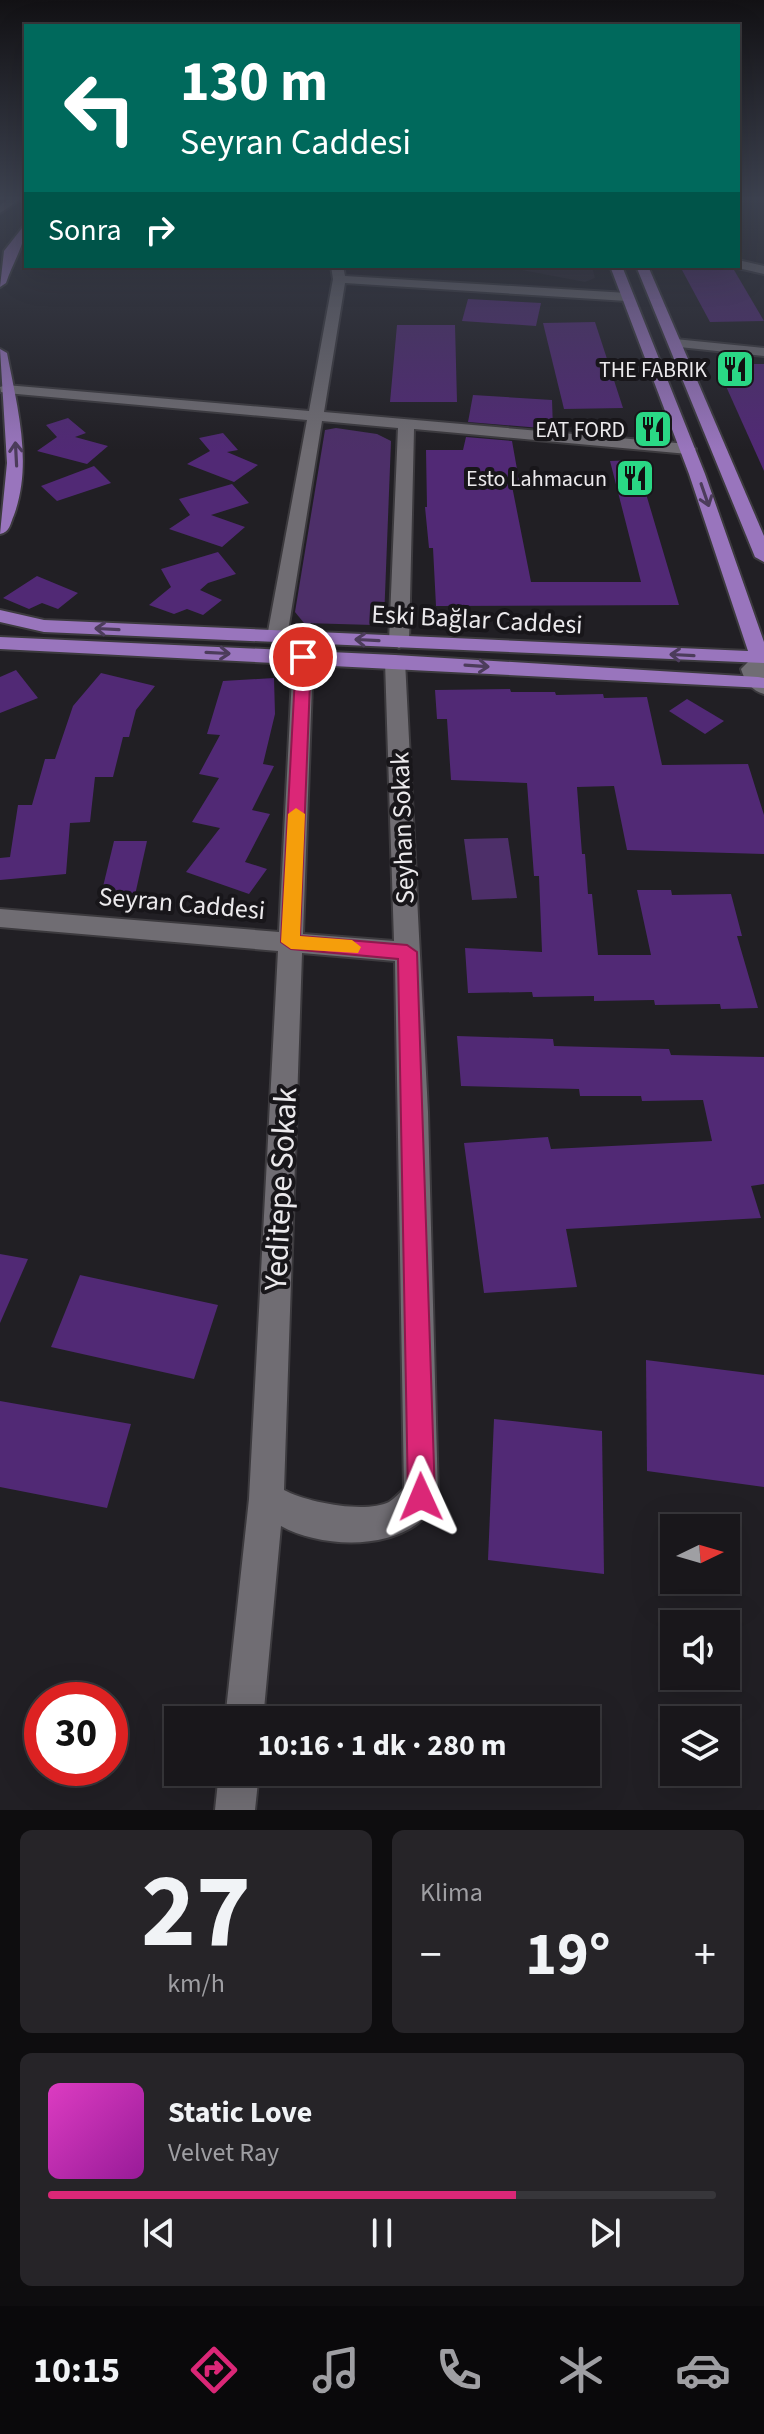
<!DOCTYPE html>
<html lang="tr">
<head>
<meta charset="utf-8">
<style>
  :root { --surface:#19171b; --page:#262428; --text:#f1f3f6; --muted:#9f9fa3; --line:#37363a; --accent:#db2777 }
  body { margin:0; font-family:"Source Sans 3",sans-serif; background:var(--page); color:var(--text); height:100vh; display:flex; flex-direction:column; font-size:30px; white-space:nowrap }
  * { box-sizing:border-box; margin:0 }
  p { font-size:26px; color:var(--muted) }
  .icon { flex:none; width:44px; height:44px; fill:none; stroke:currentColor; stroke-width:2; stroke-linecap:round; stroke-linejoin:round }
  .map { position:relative; height:1810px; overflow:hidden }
  .sheet { display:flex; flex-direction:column; gap:20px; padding:20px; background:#0e0d0f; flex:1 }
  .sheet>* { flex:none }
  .hud { position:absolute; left:24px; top:24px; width:716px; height:244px; border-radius:0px; box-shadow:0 8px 32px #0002,0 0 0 2px var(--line); background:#00695c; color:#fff; overflow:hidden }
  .needle { width:52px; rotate:85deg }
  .controls { position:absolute; left:660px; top:1514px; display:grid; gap:16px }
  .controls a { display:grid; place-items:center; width:80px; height:80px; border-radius:0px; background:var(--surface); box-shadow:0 8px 32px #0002,0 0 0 2px var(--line); font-size:40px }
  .speed { position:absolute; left:24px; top:1682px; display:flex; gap:16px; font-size:40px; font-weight:700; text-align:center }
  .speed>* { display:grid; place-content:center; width:104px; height:104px; border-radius:50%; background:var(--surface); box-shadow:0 8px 32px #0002,0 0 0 2px var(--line); line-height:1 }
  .speed .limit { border:12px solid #d22; background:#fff; color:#111 }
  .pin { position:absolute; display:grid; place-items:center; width:68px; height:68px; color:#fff; margin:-34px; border:4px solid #fff; border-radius:50%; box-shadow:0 2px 8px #0007 }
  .me { position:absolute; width:88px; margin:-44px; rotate:359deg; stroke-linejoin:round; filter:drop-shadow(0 0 6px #0008) }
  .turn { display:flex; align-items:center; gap:28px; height:168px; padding:0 24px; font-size:36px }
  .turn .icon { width:104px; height:104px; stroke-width:2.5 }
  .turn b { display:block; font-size:56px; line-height:68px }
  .then { display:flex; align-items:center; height:76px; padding:0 24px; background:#0003; gap:16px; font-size:30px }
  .big { font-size:60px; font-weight:700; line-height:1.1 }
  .sheet .widget { flex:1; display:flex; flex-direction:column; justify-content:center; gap:12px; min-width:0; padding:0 28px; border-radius:12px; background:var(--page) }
  .sheet .dial { align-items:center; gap:0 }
  .dial b { font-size:104px; line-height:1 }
  .song { display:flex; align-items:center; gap:24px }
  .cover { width:96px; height:96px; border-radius:12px; background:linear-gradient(135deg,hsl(310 70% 55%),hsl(300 70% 35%)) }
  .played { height:8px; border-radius:4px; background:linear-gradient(90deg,var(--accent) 70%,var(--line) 70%) }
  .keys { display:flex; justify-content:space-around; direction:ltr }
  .heat { display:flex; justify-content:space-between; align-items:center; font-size:44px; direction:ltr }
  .sheet .tiles { flex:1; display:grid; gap:20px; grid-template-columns:1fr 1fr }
  .widget:last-child { grid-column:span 2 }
  .trip { position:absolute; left:164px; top:1706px; width:436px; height:80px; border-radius:0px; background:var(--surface); box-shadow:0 8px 32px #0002,0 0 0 2px var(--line); font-weight:700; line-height:80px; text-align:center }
  .tabs { display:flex; height:128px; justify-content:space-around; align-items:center; background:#0a090b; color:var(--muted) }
  .tabs .icon { width:56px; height:56px }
  .tabs .current { color:var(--accent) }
  .tabs b { font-size:36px; color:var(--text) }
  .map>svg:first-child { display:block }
  .built { fill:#2c2731 }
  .green { fill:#4d2f69 }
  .building { fill:#512975 }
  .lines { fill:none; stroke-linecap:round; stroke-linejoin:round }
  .street-casing { stroke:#3c3a3e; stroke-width:4 }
  .secondary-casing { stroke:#3c3a3e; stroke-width:4 }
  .primary-casing { stroke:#3c3a3e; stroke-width:4 }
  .street { fill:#706d73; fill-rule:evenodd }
  .secondary { fill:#706d73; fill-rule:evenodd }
  .primary { fill:#9975bd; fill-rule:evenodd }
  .oneway { stroke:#4c3c5b }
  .route { fill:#db2777; stroke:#8e194d; stroke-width:2 }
  .slow { fill:#f59e0b }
  .labels { text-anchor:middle; stroke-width:8; stroke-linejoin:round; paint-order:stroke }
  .far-poi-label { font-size:22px; fill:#ebe9ec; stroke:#18161a; text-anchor:end }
  .street-label { font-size:26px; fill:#ebe9ec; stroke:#18161a }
  .near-street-label { font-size:32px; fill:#ebe9ec; stroke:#18161a }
</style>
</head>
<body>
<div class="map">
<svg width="764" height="1810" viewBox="0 0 764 1810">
  <rect width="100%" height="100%" fill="#211f24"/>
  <polygon class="built" points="467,266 592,266 595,278 585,282 511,268"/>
  <g class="green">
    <polygon points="336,428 377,434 391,441 384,620 373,625 304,623 295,612 325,430"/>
    <polygon points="508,838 517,898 472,900 464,839"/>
  </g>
  <g class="building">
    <polygon points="682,270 734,270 764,321 710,322"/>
    <polygon points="468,299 541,303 536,326 462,321"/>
    <polygon points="595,322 623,408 564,409 543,323"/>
    <polygon points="397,325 455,325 457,402 390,402"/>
    <polygon points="716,364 764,364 764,471"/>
    <polygon points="473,395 552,400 553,429 468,422"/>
    <polygon points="68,418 86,433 75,437 108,446 87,464 37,451 57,437 46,425"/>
    <polygon points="223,433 238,450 227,452 258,465 234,482 187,464 210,451 199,438"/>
    <polygon points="466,437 512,441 520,486 512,486 531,582 641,582 610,461 636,460 679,605 436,606 433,548 429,548 425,507 427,507 426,450 463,450"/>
    <polygon points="94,466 111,483 57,501 41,486"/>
    <polygon points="232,484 249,503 211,515 245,527 222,547 169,529 190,515 179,499"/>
    <polygon points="218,552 236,574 208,583 200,590 222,600 203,615 187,609 174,614 149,605 171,587 161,569"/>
    <polygon points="37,576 78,593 58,609 42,603 29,609 3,598"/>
    <polygon points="16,670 38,698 0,713 0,677"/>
    <polygon points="101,673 155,686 136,710 129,737 123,737 113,777 95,777 90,822 70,823 66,874 0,880 0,858 10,857 18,805 32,805 45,759 55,759 73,706"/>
    <polygon points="274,678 275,714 263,764 274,766 252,810 270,814 245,862 267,869 249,894 186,872 220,828 192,822 219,778 199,774 220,735 207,734 223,681"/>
    <polygon points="510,689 511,692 555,692 556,695 603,694 604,698 647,697 662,765 748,764 764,815 764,854 627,850 614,786 577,787 582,854 585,854 588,894 592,894 598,955 651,955 637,890 671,890 672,895 731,894 742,936 737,936 758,1008 721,1009 720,1004 655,1005 654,1000 594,1001 594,996 533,997 532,992 468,993 465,948 542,952 539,876 534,876 527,783 451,780 447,719 437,719 435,690"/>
    <polygon points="687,699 724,721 705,734 669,711"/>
    <polygon points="114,841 147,841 135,895 101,895"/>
    <polygon points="457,1036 553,1039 554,1046 669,1049 671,1055 764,1057 764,1184 751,1186 761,1218 566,1229 577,1287 484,1293 464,1143 548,1137 551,1149 712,1141 703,1100 642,1101 641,1096 580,1096 579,1089 461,1086"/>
    <polygon points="0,1254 28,1259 0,1323"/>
    <polygon points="80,1275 218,1305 194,1379 51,1347"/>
    <polygon points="646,1360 764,1375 764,1487 647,1471"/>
    <polygon points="0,1401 131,1424 107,1508 0,1487"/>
    <polygon points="494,1419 602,1431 604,1574 488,1560"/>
  </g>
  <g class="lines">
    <defs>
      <g id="street">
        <polygon points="11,197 24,197 0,213 0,205"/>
        <polygon points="738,260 764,266 764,274 734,267 738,266"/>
        <polygon points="331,266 343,266 345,276 627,293 634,297 627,301 345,283 324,412 688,444 696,449 688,454 414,429 409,642 399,648 389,642 398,428 322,421 287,637 284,641 270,641 267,637 307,420 6,393 1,392 0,387 6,385 309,411 333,279"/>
        <path d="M303,651l10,6 -10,277 91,7 -9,-280 10,-6 10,6 23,451 10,385c-22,55 -112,54 -157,29l-18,194h-38l24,-221 29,-548 -278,-24v-18l279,23 14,-275zM302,953l93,8 9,528c-5,4 -10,10 -15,13 -24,12 -83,0 -105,-12z"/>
        <polygon points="219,1772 259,1772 255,1810 215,1810"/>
      </g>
      <g id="secondary">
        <polygon points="675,339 764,348 764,356 670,346 668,343"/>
        <path d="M764,651v43c-12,-3 -20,-14 -23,-25l16,-16z"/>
      </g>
      <g id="primary">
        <path d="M26,223c0,20 -14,41 -20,60l-6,4 4,-36z"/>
        <polygon points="610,266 622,266 705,474 764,642 764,663 44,632 0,622 0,610 44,620 748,651 689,474"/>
        <polygon points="636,266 648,266 764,536 764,562 755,557"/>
        <path d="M0,349l7,4c10,53 26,110 7,162 -4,9 -4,17 -14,19l7,-71z"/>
        <polygon points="0,637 395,655 758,677 764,678 764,688 0,649"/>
      </g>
    </defs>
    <use href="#street" class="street-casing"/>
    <use href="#secondary" class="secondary-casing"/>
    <use href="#primary" class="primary-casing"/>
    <use href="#street" class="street"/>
    <use href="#secondary" class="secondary"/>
    <use href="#primary" class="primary"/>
  </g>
  <defs><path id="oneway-shaft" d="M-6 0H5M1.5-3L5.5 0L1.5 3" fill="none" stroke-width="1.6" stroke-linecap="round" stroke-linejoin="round" transform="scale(2)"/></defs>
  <g class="oneway">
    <use href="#oneway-shaft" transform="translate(16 454) rotate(-93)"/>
    <use href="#oneway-shaft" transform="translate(705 495) rotate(71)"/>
    <use href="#oneway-shaft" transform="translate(107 629) rotate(-177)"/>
    <use href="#oneway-shaft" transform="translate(367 640) rotate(-177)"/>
    <use href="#oneway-shaft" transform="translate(218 653) rotate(3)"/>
    <use href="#oneway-shaft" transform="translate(682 655) rotate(-177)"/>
    <use href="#oneway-shaft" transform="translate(477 666) rotate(4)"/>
  </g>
  <linearGradient id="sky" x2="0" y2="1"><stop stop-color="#121114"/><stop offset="0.44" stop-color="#3d4250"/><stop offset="1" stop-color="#3d4250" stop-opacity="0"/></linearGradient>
  <rect width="764" height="451" fill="url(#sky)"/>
  <polygon class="route" points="303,653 311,657 300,936 407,945 417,952 435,1497 431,1506 421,1510 412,1506 408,1497 398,959 291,949 281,942 296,657"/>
  <polygon class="slow" points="296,808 305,814 300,936 352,940 361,947 358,953 291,949 281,942 288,814"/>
  <defs>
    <symbol id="restaurant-square" viewBox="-11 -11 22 22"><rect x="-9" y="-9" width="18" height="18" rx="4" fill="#2ad885" stroke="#18161a"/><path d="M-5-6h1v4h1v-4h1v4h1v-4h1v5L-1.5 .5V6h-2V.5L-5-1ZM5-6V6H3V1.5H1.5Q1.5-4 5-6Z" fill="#111"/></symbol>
  </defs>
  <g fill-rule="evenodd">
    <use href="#restaurant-square" x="713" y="347" width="44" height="44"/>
    <use href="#restaurant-square" x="631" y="407" width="44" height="44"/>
    <use href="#restaurant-square" x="613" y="456" width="44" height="44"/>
  </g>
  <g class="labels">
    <g class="far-poi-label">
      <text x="707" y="377">THE FABRIK</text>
      <text x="625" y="437">EAT FORD</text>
      <text x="607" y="486">Esto Lahmacun</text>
    </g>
    <g class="street-label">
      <text transform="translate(477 619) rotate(3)" y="9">Eski Bağlar Caddesi</text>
      <text transform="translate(402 828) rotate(-92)" y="9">Seyhan Sokak</text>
      <text transform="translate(182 903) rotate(5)" y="9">Seyran Caddesi</text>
    </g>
    <g class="near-street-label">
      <text transform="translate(280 1189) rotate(-87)" y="11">Yeditepe Sokak</text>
    </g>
  </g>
</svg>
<div class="controls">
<a><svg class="needle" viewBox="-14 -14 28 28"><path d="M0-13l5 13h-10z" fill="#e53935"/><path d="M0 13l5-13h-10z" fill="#9f9fa3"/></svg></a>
<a><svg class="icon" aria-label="sound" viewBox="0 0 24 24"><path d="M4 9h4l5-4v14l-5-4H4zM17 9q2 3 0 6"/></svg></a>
<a><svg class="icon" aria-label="layers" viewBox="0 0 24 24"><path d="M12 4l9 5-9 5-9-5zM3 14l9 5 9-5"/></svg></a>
</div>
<div class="speed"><div class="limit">30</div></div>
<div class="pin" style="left:303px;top:657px;background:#d93025"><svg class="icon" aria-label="arrive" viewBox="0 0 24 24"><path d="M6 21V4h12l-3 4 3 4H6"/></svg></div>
<svg class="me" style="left:421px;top:1497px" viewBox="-20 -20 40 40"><path d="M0-17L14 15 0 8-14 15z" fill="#db2777" stroke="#fff" stroke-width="4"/></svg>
<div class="trip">10:16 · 1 dk · 280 m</div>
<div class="hud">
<div class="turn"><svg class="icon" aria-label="left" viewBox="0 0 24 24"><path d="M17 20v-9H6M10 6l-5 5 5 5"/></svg><div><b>130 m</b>Seyran Caddesi</div></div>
<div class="then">Sonra<svg class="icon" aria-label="right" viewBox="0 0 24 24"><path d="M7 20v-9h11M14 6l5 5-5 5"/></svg></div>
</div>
</div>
<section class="sheet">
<div class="tiles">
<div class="widget dial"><b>27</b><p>km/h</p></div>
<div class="widget"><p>Klima</p>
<div class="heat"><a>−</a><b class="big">19°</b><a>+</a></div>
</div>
<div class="widget">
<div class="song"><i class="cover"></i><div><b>Static Love</b><p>Velvet Ray</p></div></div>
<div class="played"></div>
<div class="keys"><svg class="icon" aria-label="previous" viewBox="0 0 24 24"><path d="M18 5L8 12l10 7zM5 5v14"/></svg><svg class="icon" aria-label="pause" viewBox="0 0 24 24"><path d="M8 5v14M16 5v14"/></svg><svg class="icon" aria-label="next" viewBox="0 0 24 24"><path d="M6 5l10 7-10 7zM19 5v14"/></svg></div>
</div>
</div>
</section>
<nav class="tabs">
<b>10:15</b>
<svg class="icon current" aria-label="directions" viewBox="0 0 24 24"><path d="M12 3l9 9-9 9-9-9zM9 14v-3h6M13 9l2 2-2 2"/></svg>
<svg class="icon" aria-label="music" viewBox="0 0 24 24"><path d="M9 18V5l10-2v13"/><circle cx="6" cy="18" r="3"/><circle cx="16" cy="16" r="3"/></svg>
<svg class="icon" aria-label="phone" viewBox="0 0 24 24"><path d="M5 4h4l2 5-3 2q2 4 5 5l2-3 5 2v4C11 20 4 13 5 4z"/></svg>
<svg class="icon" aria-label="climate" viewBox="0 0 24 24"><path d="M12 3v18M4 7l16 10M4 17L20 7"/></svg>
<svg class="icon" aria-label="car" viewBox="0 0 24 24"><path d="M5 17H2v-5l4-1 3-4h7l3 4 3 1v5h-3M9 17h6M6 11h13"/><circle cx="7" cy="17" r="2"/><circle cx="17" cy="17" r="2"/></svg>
</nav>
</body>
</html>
